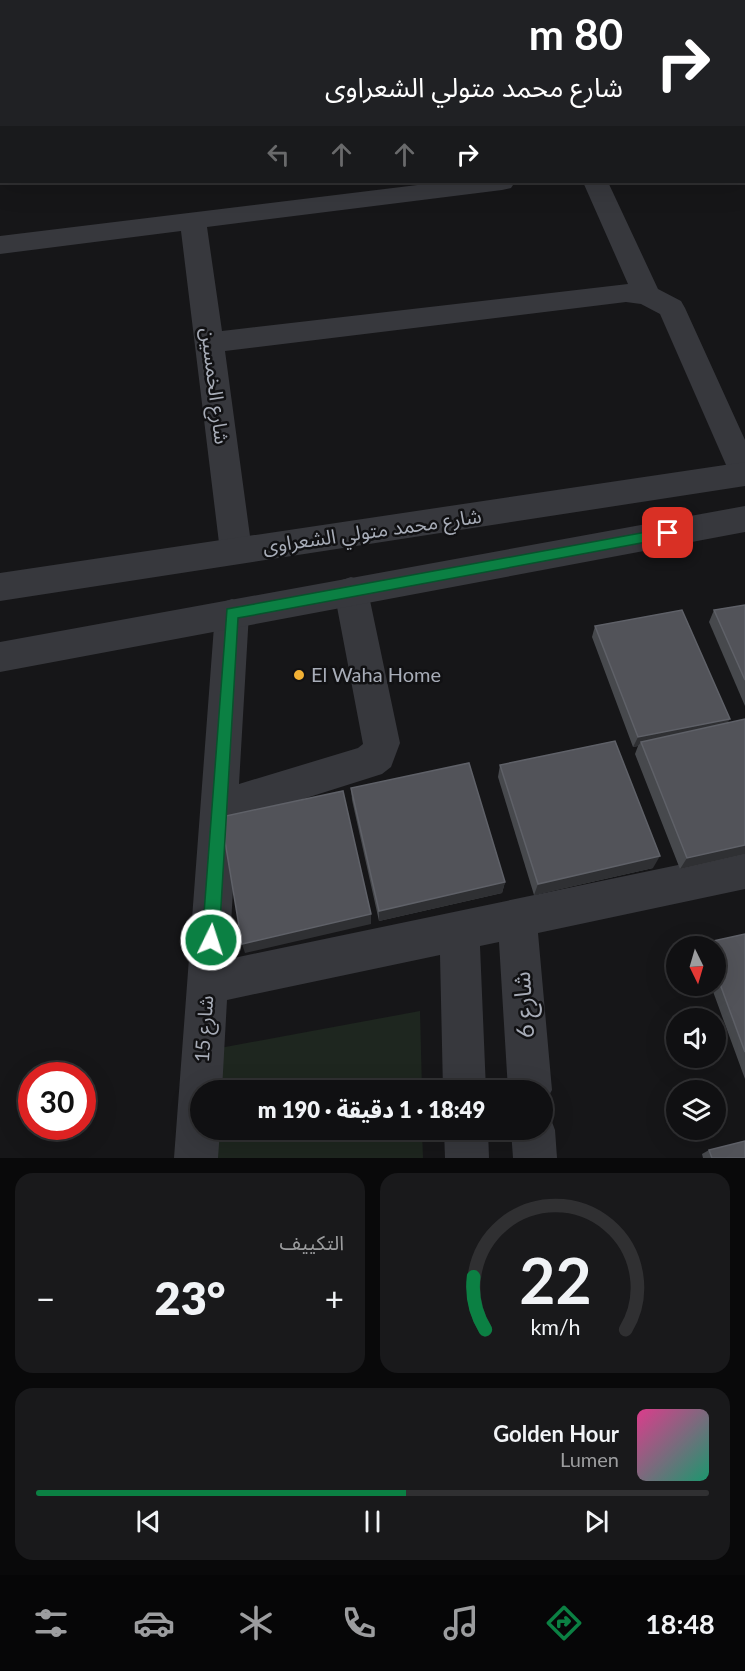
<!DOCTYPE html>
<html lang="ar">
<head>
<meta charset="utf-8">
<style>
  :root { --surface:#101012; --page:#19191b; --text:#f1f3f6; --muted:#9c9d9f; --line:#303032; --accent:#0b8043 }
  body { margin:0; font-family:Lato,"Noto Sans Arabic",sans-serif; background:var(--page); color:var(--text); direction:rtl; height:100vh; display:flex; flex-direction:column; font-size:22px; white-space:nowrap }
  * { box-sizing:border-box; margin:0 }
  p { font-size:20px; color:var(--muted) }
  .icon { flex:none; width:33px; height:33px; fill:none; stroke:currentColor; stroke-width:2; stroke-linecap:round; stroke-linejoin:round }
  .map { position:relative; height:1158px; overflow:hidden; direction:ltr }
  .drawer { display:flex; flex-direction:column; gap:15px; padding:15px; background:#09090a; flex:1 }
  .drawer>* { flex:none }
  .guide { position:absolute; left:0px; top:0px; width:746px; height:183px; box-shadow:0 6px 24px #0002,0 0 0 2px var(--line); direction:rtl; background:#202124; color:#fff; overflow:hidden }
  .needle { width:39px; rotate:175deg }
  .buttons { position:absolute; left:666px; top:936px; display:grid; gap:12px }
  .buttons a { display:grid; place-items:center; width:60px; height:60px; border-radius:50%; background:var(--surface); box-shadow:0 6px 24px #0002,0 0 0 2px var(--line); font-size:30px }
  .speed { position:absolute; left:18px; top:1062px; display:flex; gap:12px; font-size:30px; font-weight:700; text-align:center }
  .speed>* { display:grid; place-content:center; width:78px; height:78px; border-radius:50%; background:var(--surface); box-shadow:0 6px 24px #0002,0 0 0 2px var(--line); line-height:1 }
  .speed .limit { border:9px solid #d22; background:#fff; color:#111 }
  .pin { position:absolute; display:grid; place-items:center; width:51px; height:51px; color:#fff; margin:-26px; border-radius:12px; box-shadow:0 3px 9px #0006 }
  .me { position:absolute; width:66px; margin:-33px; rotate:4deg; stroke-linejoin:round; filter:drop-shadow(0 0 4px #0008) }
  .turn { display:flex; align-items:center; gap:21px; height:126px; padding:0 24px; font-size:27px }
  .turn .icon { width:78px; height:78px; stroke-width:2.5 }
  .turn b { display:block; font-size:42px; line-height:51px }
  .lanes { display:flex; align-items:center; height:57px; padding:0 24px; background:#0003; justify-content:center; gap:30px; direction:ltr }
  .lanes .off { opacity:.35 }
  .big { font-size:45px; font-weight:800; line-height:1.1 }
  .drawer .card { flex:1; display:flex; flex-direction:column; justify-content:center; gap:9px; min-width:0; padding:0 21px; border-radius:18px; background:var(--page) }
  .drawer .dial { align-items:center; gap:0 }
  .dial svg { height:156px; overflow:visible; fill:none; stroke:var(--line); stroke-width:7; stroke-linecap:round; text-anchor:middle }
  .dial text { fill:var(--text); stroke:none }
  .song { display:flex; align-items:center; gap:18px }
  .cover { width:72px; height:72px; border-radius:9px; background:linear-gradient(135deg,hsl(330 70% 55%),hsl(160 70% 35%)) }
  .played { height:6px; border-radius:3px; background:linear-gradient(90deg,var(--accent) 55%,var(--line) 55%) }
  .keys { display:flex; justify-content:space-around; direction:ltr }
  .heat { display:flex; justify-content:space-between; align-items:center; font-size:33px; direction:ltr }
  .drawer .tiles { flex:1; display:grid; gap:15px; grid-template-columns:1fr 1fr }
  .card:last-child { grid-column:span 2 }
  .trip { position:absolute; left:190px; top:1080px; width:363px; height:60px; border-radius:30px; background:var(--surface); box-shadow:0 6px 24px #0002,0 0 0 2px var(--line); font-weight:800; line-height:60px; text-align:center; direction:rtl }
  .tabs { display:flex; height:96px; justify-content:space-around; align-items:center; background:#060607; color:var(--muted) }
  .tabs .icon { width:42px; height:42px }
  .tabs .current { color:var(--accent) }
  .tabs b { font-size:27px; color:var(--text) }
  .map>svg:first-child { display:block }
  .green { fill:#1e261f }
  .lines { fill:none; stroke-linecap:round; stroke-linejoin:round }
  .minor { fill:#37383d; fill-rule:evenodd }
  .tertiary { fill:#37383d; fill-rule:evenodd }
  .wall { fill:#47494d }
  .shaded-wall { fill:#2f3033 }
  .building { fill:#525359; stroke:#5f6168; stroke-width:1.5 }
  .route { fill:#0b8043; stroke:#07532c; stroke-width:1.5 }
  .poi-dot { fill:#f2b134; stroke:#111113; stroke-width:2 }
  .labels { text-anchor:middle; stroke-width:5; stroke-linejoin:round; paint-order:stroke }
  .street-label { font-size:20px; fill:#a8adb8; stroke:#111113 }
  .poi-label { font-size:20px; fill:#a8adb8; stroke:#111113; text-anchor:start }
  .near-street-label { font-size:24px; fill:#a8adb8; stroke:#111113 }
</style>
</head>
<body>
<div class="map">
<svg width="745" height="1158" viewBox="0 0 745 1158">
  <rect width="100%" height="100%" fill="#161618"/>
  <g class="green">
    <polygon points="420,1011 422,1090 218,1090 220,1048"/>
    <polygon points="216,1130 422,1130 423,1158 214,1158"/>
  </g>
  <g class="lines">
    <g class="minor">
      <polygon points="552,0 574,0 575,2 553,2"/>
      <rect x="744" y="143" width="1" height="16"/>
      <polygon points="442,182 515,182 511,188 502,190 207,227 222,331 628,284 583,182 608,182 658,289 681,301 685,308 745,440 745,486 734,482 730,474 660,314 641,304 626,302 225,351 252,551 247,560 236,564 225,560 220,551 181,231 0,254 0,236"/>
      <polygon points="351,577 363,581 368,591 400,743 391,767 382,774 237,820 229,959 745,851 745,889 538,933 552,1090 543,1106 543,1090 508,1090 499,942 480,946 486,1090 443,1090 440,955 227,1000 222,1090 201,1090 201,1130 220,1130 218,1158 174,1158 215,613 220,603 232,599 244,603 249,613 239,784 358,748 363,744 334,591 339,581"/>
      <polygon points="543,1112 549,1114 555,1130 557,1158 513,1158 511,1130 543,1130"/>
      <polygon points="444,1130 488,1130 489,1158 445,1158"/>
    </g>
    <g class="tertiary">
      <polygon points="745,462 745,486 0,601 0,573"/>
      <polygon points="745,506 745,532 0,672 0,642"/>
    </g>
  </g>
  <g class="wall">
    <polygon points="745,605 745,706 709,622 714,610"/>
    <polygon points="595,626 727,723 745,854 680,869 635,754 638,746 633,747 592,637"/>
    <polygon points="500,765 653,868 534,895 498,777"/>
    <polygon points="351,788 505,882 502,893 379,921 352,800"/>
    <polygon points="745,934 745,1079 711,986 716,986 716,946 701,946 704,943"/>
    <polygon points="709,1150 745,1158 703,1158 702,1154"/>
  </g>
  <g class="shaded-wall">
    <polygon points="730,719 724,729 641,742 638,746 633,747 638,737"/>
    <polygon points="745,845 745,854 680,869 687,858"/>
    <polygon points="660,856 653,868 534,895 538,884"/>
    <polygon points="505,882 502,893 379,921 379,911"/>
    <polygon points="371,914 371,924 245,953 242,944"/>
  </g>
  <g class="building">
    <polygon points="745,605 745,680 714,610"/>
    <polygon points="682,610 730,719 638,737 595,626"/>
    <polygon points="745,719 745,845 687,858 641,742"/>
    <polygon points="615,741 660,856 538,884 500,765"/>
    <polygon points="469,763 505,882 379,911 351,788"/>
    <polygon points="343,791 371,914 242,944 221,817"/>
    <polygon points="745,934 745,1052 716,973 716,946 706,946 704,943"/>
    <polygon points="745,1141 745,1158 712,1158 709,1150"/>
  </g>
  <polygon class="route" points="668,528 675,533 668,538 238,618 219,940 216,946 211,949 205,946 202,940 227,609"/>
  <circle class="poi-dot" cx="299" cy="675" r="6"/>
  <g class="labels">
    <g class="street-label">
      <text transform="translate(215 386) rotate(83)" y="7">شارع الخمسين</text>
      <text transform="translate(372 531) rotate(-8)" y="7">شارع محمد متولي الشعراوى</text>
      <text transform="translate(204 1029) rotate(-86)" y="7">شارع 15</text>
    </g>
    <g class="poi-label">
      <text x="311" y="682">El Waha Home</text>
    </g>
    <g class="near-street-label">
      <text transform="translate(524 1005) rotate(-94)" y="8">شارع 6</text>
    </g>
  </g>
</svg>
<div class="buttons">
<a><svg class="needle" viewBox="-14 -14 28 28"><path d="M0-13l5 13h-10z" fill="#e53935"/><path d="M0 13l5-13h-10z" fill="#9c9d9f"/></svg></a>
<a><svg class="icon" aria-label="sound" viewBox="0 0 24 24"><path d="M4 9h4l5-4v14l-5-4H4zM17 9q2 3 0 6"/></svg></a>
<a><svg class="icon" aria-label="layers" viewBox="0 0 24 24"><path d="M12 4l9 5-9 5-9-5zM3 14l9 5 9-5"/></svg></a>
</div>
<div class="speed"><div class="limit">30</div></div>
<div class="pin" style="left:668px;top:533px;background:#d93025"><svg class="icon" aria-label="arrive" viewBox="0 0 24 24"><path d="M6 21V4h12l-3 4 3 4H6"/></svg></div>
<svg class="me" style="left:211px;top:940px" viewBox="-20 -20 40 40"><circle r="17" fill="#0b8043" stroke="#fff" stroke-width="3"/><path d="M0-11L8 9 0 5-8 9z" fill="#fff"/></svg>
<div class="trip">18:49 · 1 دقيقة · 190 m</div>
<div class="guide">
<div class="turn"><svg class="icon" aria-label="right" viewBox="0 0 24 24"><path d="M7 20v-9h11M14 6l5 5-5 5"/></svg><div><b>80 m</b>شارع محمد متولي الشعراوى</div></div>
<div class="lanes"><svg class="icon off" aria-label="left" viewBox="0 0 24 24"><path d="M17 20v-9H6M10 6l-5 5 5 5"/></svg><svg class="icon off" aria-label="ahead" viewBox="0 0 24 24"><path d="M12 20V5M6 11l6-6 6 6"/></svg><svg class="icon off" aria-label="ahead" viewBox="0 0 24 24"><path d="M12 20V5M6 11l6-6 6 6"/></svg><svg class="icon" aria-label="right" viewBox="0 0 24 24"><path d="M7 20v-9h11M14 6l5 5-5 5"/></svg></div>
</div>
</div>
<section class="drawer">
<div class="tiles">
<div class="card dial"><svg viewBox="0 0 100 80">
<path d="M14 69A42 42 0 1 1 86 69"/>
<path d="M14 69A42 42 0 0 1 8 42" stroke="#0b8043"/>
<text x="50" y="56" font-size="32" font-weight="700">22</text>
<text x="50" y="72" font-size="11">km/h</text>
</svg></div>
<div class="card"><p>التكييف</p>
<div class="heat"><a>−</a><b class="big">23°</b><a>+</a></div>
</div>
<div class="card">
<div class="song"><i class="cover"></i><div><b>Golden Hour</b><p>Lumen</p></div></div>
<div class="played"></div>
<div class="keys"><svg class="icon" aria-label="previous" viewBox="0 0 24 24"><path d="M18 5L8 12l10 7zM5 5v14"/></svg><svg class="icon" aria-label="pause" viewBox="0 0 24 24"><path d="M8 5v14M16 5v14"/></svg><svg class="icon" aria-label="next" viewBox="0 0 24 24"><path d="M6 5l10 7-10 7zM19 5v14"/></svg></div>
</div>
</div>
</section>
<nav class="tabs">
<b>18:48</b>
<svg class="icon current" aria-label="directions" viewBox="0 0 24 24"><path d="M12 3l9 9-9 9-9-9zM9 14v-3h6M13 9l2 2-2 2"/></svg>
<svg class="icon" aria-label="music" viewBox="0 0 24 24"><path d="M9 18V5l10-2v13"/><circle cx="6" cy="18" r="3"/><circle cx="16" cy="16" r="3"/></svg>
<svg class="icon" aria-label="phone" viewBox="0 0 24 24"><path d="M5 4h4l2 5-3 2q2 4 5 5l2-3 5 2v4C11 20 4 13 5 4z"/></svg>
<svg class="icon" aria-label="climate" viewBox="0 0 24 24"><path d="M12 3v18M4 7l16 10M4 17L20 7"/></svg>
<svg class="icon" aria-label="car" viewBox="0 0 24 24"><path d="M5 17H2v-5l4-1 3-4h7l3 4 3 1v5h-3M9 17h6M6 11h13"/><circle cx="7" cy="17" r="2"/><circle cx="17" cy="17" r="2"/></svg>
<svg class="icon" aria-label="filters" viewBox="0 0 24 24"><path d="M4 7h16M4 17h16"/><circle cx="9" cy="7" r="2"/><circle cx="15" cy="17" r="2"/></svg>
</nav>
</body>
</html>
